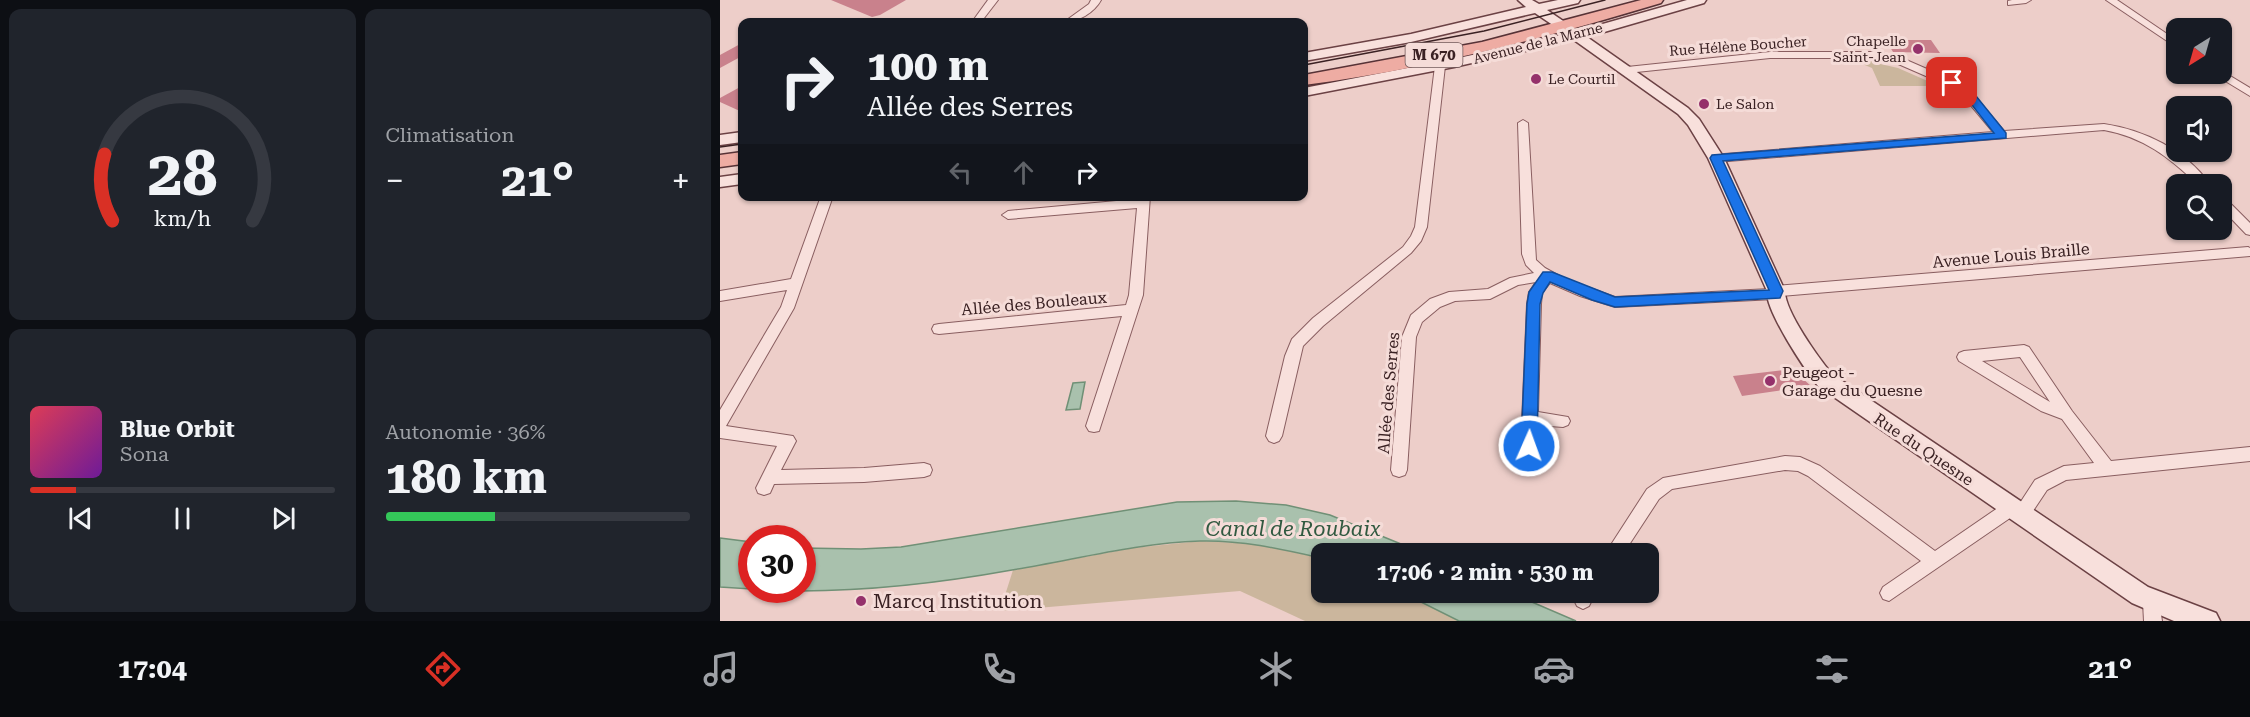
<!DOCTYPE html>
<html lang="fr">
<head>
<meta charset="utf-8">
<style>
  :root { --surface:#171b24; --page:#20242c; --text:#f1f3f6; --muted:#9ea1a6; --line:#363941; --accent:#d93025 }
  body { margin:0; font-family:"Roboto Serif",serif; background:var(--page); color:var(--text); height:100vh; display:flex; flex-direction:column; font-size:22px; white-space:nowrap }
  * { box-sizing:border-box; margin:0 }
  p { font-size:20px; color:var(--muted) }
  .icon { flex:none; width:33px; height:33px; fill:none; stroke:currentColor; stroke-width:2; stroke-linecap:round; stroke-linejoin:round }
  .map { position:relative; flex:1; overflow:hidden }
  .side { display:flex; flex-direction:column; gap:9px; padding:9px; background:#0d0f14; width:720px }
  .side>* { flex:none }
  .guide { position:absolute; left:18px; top:18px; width:570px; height:183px; border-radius:12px; box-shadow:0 2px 4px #0004; background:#171b24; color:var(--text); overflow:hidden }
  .needle { width:39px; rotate:217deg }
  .buttons { position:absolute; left:1446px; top:18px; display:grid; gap:12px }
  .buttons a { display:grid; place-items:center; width:66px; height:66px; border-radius:12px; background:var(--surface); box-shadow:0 2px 4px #0004; font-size:30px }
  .speed { position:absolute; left:18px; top:525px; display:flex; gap:12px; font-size:30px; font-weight:700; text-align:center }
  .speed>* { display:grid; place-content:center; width:78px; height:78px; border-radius:50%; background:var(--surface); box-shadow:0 2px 4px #0004; line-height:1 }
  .speed .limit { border:9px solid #d22; background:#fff; color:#111 }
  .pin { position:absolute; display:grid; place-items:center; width:51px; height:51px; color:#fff; margin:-26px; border-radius:12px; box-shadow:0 3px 9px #0006 }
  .me { position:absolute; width:66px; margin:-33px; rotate:2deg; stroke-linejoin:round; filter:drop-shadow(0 0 4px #0008) }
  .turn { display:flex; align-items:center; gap:21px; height:126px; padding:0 30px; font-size:27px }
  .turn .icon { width:78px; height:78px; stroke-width:2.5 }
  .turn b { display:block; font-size:42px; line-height:51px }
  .lanes { display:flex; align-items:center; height:57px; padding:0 30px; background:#0003; justify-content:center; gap:30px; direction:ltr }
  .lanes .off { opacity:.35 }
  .big { font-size:45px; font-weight:700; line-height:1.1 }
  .side .widget { flex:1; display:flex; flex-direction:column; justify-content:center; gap:9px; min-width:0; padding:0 21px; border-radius:12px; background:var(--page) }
  .side .dial { align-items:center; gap:0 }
  .dial svg { height:156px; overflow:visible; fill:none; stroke:var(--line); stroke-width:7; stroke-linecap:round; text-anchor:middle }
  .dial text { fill:var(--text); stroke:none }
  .song { display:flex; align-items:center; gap:18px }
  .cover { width:72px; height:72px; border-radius:9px; background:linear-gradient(135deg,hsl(350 70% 55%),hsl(280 70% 35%)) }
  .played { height:6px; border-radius:3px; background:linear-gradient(90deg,var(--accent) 15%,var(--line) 15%) }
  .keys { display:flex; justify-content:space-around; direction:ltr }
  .heat { display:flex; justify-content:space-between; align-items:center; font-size:33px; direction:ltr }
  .charge { height:9px; border-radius:4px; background:linear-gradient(90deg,#34c759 36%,var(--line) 0) }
  .side .tiles { flex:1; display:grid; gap:9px; grid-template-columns:repeat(2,1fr) }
  .trip { position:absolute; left:591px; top:543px; width:348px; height:60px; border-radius:12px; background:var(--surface); box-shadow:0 2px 4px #0004; font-weight:700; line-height:60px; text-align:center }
  .tabs { display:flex; height:96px; justify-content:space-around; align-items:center; background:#090b0e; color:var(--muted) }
  .tabs .icon { width:42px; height:42px }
  .tabs .active { color:var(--accent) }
  .tabs b { font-size:27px; color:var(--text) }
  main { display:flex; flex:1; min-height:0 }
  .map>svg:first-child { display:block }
  .green { fill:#cbb69d }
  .water { fill:#a9c1ad; stroke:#709076; stroke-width:1.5 }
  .building { fill:#c9818c }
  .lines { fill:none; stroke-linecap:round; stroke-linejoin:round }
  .street-casing { stroke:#895e60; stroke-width:2 }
  .secondary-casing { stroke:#6b4144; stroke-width:3 }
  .primary-casing { stroke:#573236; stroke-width:3 }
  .street { fill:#f8e0dc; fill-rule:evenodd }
  .secondary { fill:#f8e0dc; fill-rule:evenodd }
  .primary { fill:#eeaca3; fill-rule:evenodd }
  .tram { stroke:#3a2123; stroke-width:1.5 }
  .route { fill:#1a73e8; stroke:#114b97; stroke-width:1.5 }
  .poi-dot { fill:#95316b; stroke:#f5dcd8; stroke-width:2 }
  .labels { text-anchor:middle; stroke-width:6; stroke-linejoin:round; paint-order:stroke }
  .far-poi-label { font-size:14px; fill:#3a2123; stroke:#f5dcd8; text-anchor:start }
  .far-street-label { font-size:14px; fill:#3a2123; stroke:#f5dcd8 }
  .shield { fill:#f5dcd8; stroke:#725959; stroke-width:1.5 }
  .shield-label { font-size:15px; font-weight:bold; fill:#3a2123 }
  .street-label { font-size:16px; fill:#3a2123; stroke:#f5dcd8 }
  .poi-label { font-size:16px; fill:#3a2123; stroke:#f5dcd8; text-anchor:start }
  .near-poi-label { font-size:20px; fill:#3a2123; stroke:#f5dcd8; text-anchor:start }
  .near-water-label { font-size:21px; font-style:italic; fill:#315940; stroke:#f5dcd8 }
</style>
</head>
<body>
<main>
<section class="side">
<div class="tiles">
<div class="widget dial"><svg viewBox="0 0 100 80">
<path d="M14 69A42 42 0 1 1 86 69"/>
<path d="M14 69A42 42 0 0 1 10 35" stroke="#d93025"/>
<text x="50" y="56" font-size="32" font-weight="700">28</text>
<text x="50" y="72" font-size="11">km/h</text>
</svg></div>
<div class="widget"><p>Climatisation</p>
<div class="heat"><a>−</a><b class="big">21°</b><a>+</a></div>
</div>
<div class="widget">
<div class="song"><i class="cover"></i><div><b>Blue Orbit</b><p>Sona</p></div></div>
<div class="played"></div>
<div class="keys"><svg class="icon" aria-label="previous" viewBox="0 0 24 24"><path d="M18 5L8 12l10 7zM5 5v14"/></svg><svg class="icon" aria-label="pause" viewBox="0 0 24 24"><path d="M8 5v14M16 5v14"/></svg><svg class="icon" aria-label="next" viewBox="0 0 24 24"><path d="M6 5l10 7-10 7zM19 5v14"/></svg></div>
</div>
<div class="widget"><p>Autonomie · 36%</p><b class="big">180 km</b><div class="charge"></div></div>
</div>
</section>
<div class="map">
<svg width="1530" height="621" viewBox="0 0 1530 621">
  <rect width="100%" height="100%" fill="#edcec9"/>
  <g class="green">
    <polygon points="1148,58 1156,63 1178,68 1219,86 1160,86 1152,68 1140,63 1140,60"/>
    <polygon points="481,541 536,544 601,558 602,592 683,593 739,621 585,621 520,591 280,611 293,570 413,548"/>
  </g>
  <g class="water">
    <polygon points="365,382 360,409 346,410 353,383"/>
    <path d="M516,501l50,4 44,10 93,38 -101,1 -1,4c-40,-9 -79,-18 -121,-17 -63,2 -126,19 -188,29 -83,15 -164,24 -249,20h39l1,-42 58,1 40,-2 276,-45z"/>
    <polygon points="0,538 31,542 31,589 0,587"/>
    <polygon points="683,593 791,593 856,621 739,621"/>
  </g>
  <g class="building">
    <polygon points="111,0 186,0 160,15 152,17"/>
    <polygon points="1166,40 1211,40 1220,53 1173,52"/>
    <polygon points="22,43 22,56 0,68 0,55"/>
    <polygon points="22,86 22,112 0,102 0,98"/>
    <polygon points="1072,369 1091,386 1022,396 1013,376"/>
  </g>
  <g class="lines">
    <defs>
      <g id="street">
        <polygon points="268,0 278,0 261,22 252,22"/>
        <path d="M371,0h10c-7,13 -23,22 -37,22l25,-18z"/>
        <polygon points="1292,0 1311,0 1306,3 1288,5 1288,1"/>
        <polygon points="1386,0 1397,0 1456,40 1456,47"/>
        <path d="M1050,52h109l25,7 62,27 38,45 100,-7c41,6 81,26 106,60h-13c-28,-27 -54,-47 -93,-54l-388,32 -6,-4 2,-3 281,-23 -35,-42 -62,-27 -17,-5h-109l-143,15 -5,-3 5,-3z"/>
        <polygon points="720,63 725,66 707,227 701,241 691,253 603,326 583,346 562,436 559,441 554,443 549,441 546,436 565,356 572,339 593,318 683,247 691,236 695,227 715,66"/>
        <polygon points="1502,71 1530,88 1530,96 1497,76 1496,74 1502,74"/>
        <polygon points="803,120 808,123 816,260 825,268 845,279 895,297 1050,289 1056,286 1528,247 1530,248 1530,256 1061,296 1055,299 895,307 860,296 830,283 822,293 821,304 818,412 848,417 850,421 848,425 843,427 817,425 817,446 814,451 809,453 804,451 801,446 807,304 809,292 816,282 798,285 770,299 735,301 720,307 702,322 696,337 687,470 685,475 679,477 673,475 671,470 682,337 691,315 710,299 729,292 768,289 790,278 814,273 806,265 802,254 798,123"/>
        <polygon points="101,196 113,196 74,308 6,426 73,436 76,441 61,470 144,468 204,463 210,465 212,470 210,475 204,477 144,482 54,484 50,493 44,495 38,493 36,488 57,446 0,438 0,410 61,307 67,290 0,301 0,291 71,279"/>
        <polygon points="418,196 430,196 423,295 379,431 374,432 369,431 366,426 402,316 219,334 214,333 212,329 214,325 219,324 406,305 409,295 417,208 288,219 282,215 288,211 418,199"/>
        <polygon points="1502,198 1506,199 1530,223 1530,235 1526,234 1502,209"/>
        <path d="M1304,345l5,2 43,64 39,50 139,-14v14l-184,19 -19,10 -20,30 -6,2 -6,-2 -2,-4 -124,85 -6,-2 -3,-6 3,-6 38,-26 -113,-85 -10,-5 -13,-1 -113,19 -13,10 -36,55h-18l42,-65 16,-11 122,-22 15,1 20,9 115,85 70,-48 6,-2 7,5 17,-26 29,-14 30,-3 -32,-44 -21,-8 -82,-50 -2,-4 2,-4 5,-2zM1300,357l30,45 -68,-41z"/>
        <polygon points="858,592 876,592 869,606 863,609 857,606 854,600"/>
        <polygon points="1432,593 1438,596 1442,621 1424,621 1423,602 1426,596"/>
      </g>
      <g id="secondary">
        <path d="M798,0h14l7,4 19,-4h22l-2,3 -31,7 31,21 109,-31h19l-2,3 -117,34 101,71 11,11 25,39 61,133c-1,19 34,68 47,83l316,213 68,26 4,8h-46l-42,-18 -314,-217c-13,-16 -53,-76 -51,-95l-59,-133 -20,-33 -10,-11 -104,-74 -120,27 -150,29v-8l150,-29 112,-25 -31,-21 -124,29 -107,19v-8l107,-19 115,-27z"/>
        <polygon points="22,132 22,142 0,145 0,135"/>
        <polygon points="22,174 22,184 0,187 0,177"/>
      </g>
      <g id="primary">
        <path d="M921,0h22l-2,3c-116,35 -237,67 -357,82v-10l178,-33z"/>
        <polygon points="22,152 22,164 0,167 0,155"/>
      </g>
    </defs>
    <use href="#street" class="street-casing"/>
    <use href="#secondary" class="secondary-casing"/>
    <use href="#primary" class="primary-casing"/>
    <use href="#street" class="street"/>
    <use href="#secondary" class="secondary"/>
    <use href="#primary" class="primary"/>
    <g class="tram">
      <polyline points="584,65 764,31 885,0"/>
      <polyline points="0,147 22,144"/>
    </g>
  </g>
  <polygon class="route" points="1232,79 1252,91 1286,133 1286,138 1003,161 1063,291 1060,298 895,307 872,300 830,282 823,293 820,304 817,446 814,451 809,453 803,451 801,446 807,304 809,292 823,272 832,272 895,297 1049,290 990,158 992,155 1274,133 1245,96 1229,85 1229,80"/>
  <g class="poi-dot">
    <circle cx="1198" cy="49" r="6"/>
    <circle cx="816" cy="79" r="6"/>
    <circle cx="984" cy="104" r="6"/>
    <circle cx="1050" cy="381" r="6"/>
    <circle cx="141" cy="601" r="6"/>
  </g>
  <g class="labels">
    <g class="far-poi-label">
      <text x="1186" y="46" text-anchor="end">Chapelle<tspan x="1186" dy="16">Saint-Jean</tspan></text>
      <text x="828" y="84">Le Courtil</text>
      <text x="996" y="109">Le Salon</text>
    </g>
    <g class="far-street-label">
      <text transform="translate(818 43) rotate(-14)" y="5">Avenue de la Marne</text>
      <text transform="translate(1018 46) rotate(-4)" y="5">Rue Hélène Boucher</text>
    </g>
    <rect class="shield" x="685.5" y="43" width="57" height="24" rx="4.5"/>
    <g class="shield-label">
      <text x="714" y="60">M 670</text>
    </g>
    <g class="street-label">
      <text transform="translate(1291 255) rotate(-5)" y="6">Avenue Louis Braille</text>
      <text transform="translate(314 303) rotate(-5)" y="6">Allée des Bouleaux</text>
      <text transform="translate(668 393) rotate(-85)" y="6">Allée des Serres</text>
      <text transform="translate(1204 449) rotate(34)" y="6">Rue du Quesne</text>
    </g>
    <g class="poi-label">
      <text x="1062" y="378">Peugeot -<tspan x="1062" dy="18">Garage du Quesne</tspan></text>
    </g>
    <g class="near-poi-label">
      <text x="153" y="608">Marcq Institution</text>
    </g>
    <g class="near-water-label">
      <text x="573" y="536">Canal de Roubaix</text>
    </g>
  </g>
</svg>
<div class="buttons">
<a><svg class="needle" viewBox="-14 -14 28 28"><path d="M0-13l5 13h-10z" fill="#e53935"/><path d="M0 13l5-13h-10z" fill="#9ea1a6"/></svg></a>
<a><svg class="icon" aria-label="sound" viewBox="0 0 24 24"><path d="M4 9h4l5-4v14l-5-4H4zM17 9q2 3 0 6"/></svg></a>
<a><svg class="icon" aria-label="search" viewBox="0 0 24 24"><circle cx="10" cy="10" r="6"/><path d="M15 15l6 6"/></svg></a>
</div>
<div class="speed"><div class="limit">30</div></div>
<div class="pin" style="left:1232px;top:83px;background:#d93025"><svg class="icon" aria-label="arrive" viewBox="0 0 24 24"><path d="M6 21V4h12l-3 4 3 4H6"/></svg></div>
<svg class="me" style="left:809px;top:446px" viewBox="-20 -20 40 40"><circle r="17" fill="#1a73e8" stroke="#fff" stroke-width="3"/><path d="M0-11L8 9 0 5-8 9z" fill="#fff"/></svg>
<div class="trip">17:06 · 2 min · 530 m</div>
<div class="guide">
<div class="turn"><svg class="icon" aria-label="right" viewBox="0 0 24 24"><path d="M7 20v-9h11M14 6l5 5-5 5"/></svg><div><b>100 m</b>Allée des Serres</div></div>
<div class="lanes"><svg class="icon off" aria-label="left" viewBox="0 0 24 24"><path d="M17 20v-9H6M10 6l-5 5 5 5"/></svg><svg class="icon off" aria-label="ahead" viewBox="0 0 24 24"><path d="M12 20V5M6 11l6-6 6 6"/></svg><svg class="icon" aria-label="right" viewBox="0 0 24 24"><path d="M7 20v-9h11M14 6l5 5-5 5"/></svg></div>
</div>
</div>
</main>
<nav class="tabs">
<b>17:04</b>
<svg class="icon active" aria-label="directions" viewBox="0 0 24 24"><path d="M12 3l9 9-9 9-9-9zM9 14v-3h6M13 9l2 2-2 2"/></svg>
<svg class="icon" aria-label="music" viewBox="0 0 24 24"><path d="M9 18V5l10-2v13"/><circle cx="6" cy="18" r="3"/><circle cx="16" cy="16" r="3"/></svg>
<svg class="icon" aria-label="phone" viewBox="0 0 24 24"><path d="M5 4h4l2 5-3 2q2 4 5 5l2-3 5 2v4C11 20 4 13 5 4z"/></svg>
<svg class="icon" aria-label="climate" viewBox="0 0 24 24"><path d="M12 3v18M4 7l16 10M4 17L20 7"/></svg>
<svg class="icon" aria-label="car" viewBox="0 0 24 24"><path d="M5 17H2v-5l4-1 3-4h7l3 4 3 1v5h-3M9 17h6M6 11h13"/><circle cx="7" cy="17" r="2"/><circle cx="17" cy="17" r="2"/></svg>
<svg class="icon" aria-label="filters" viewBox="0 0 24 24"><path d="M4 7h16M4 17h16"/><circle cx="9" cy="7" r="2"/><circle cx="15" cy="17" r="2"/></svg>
<b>21°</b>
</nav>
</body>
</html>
